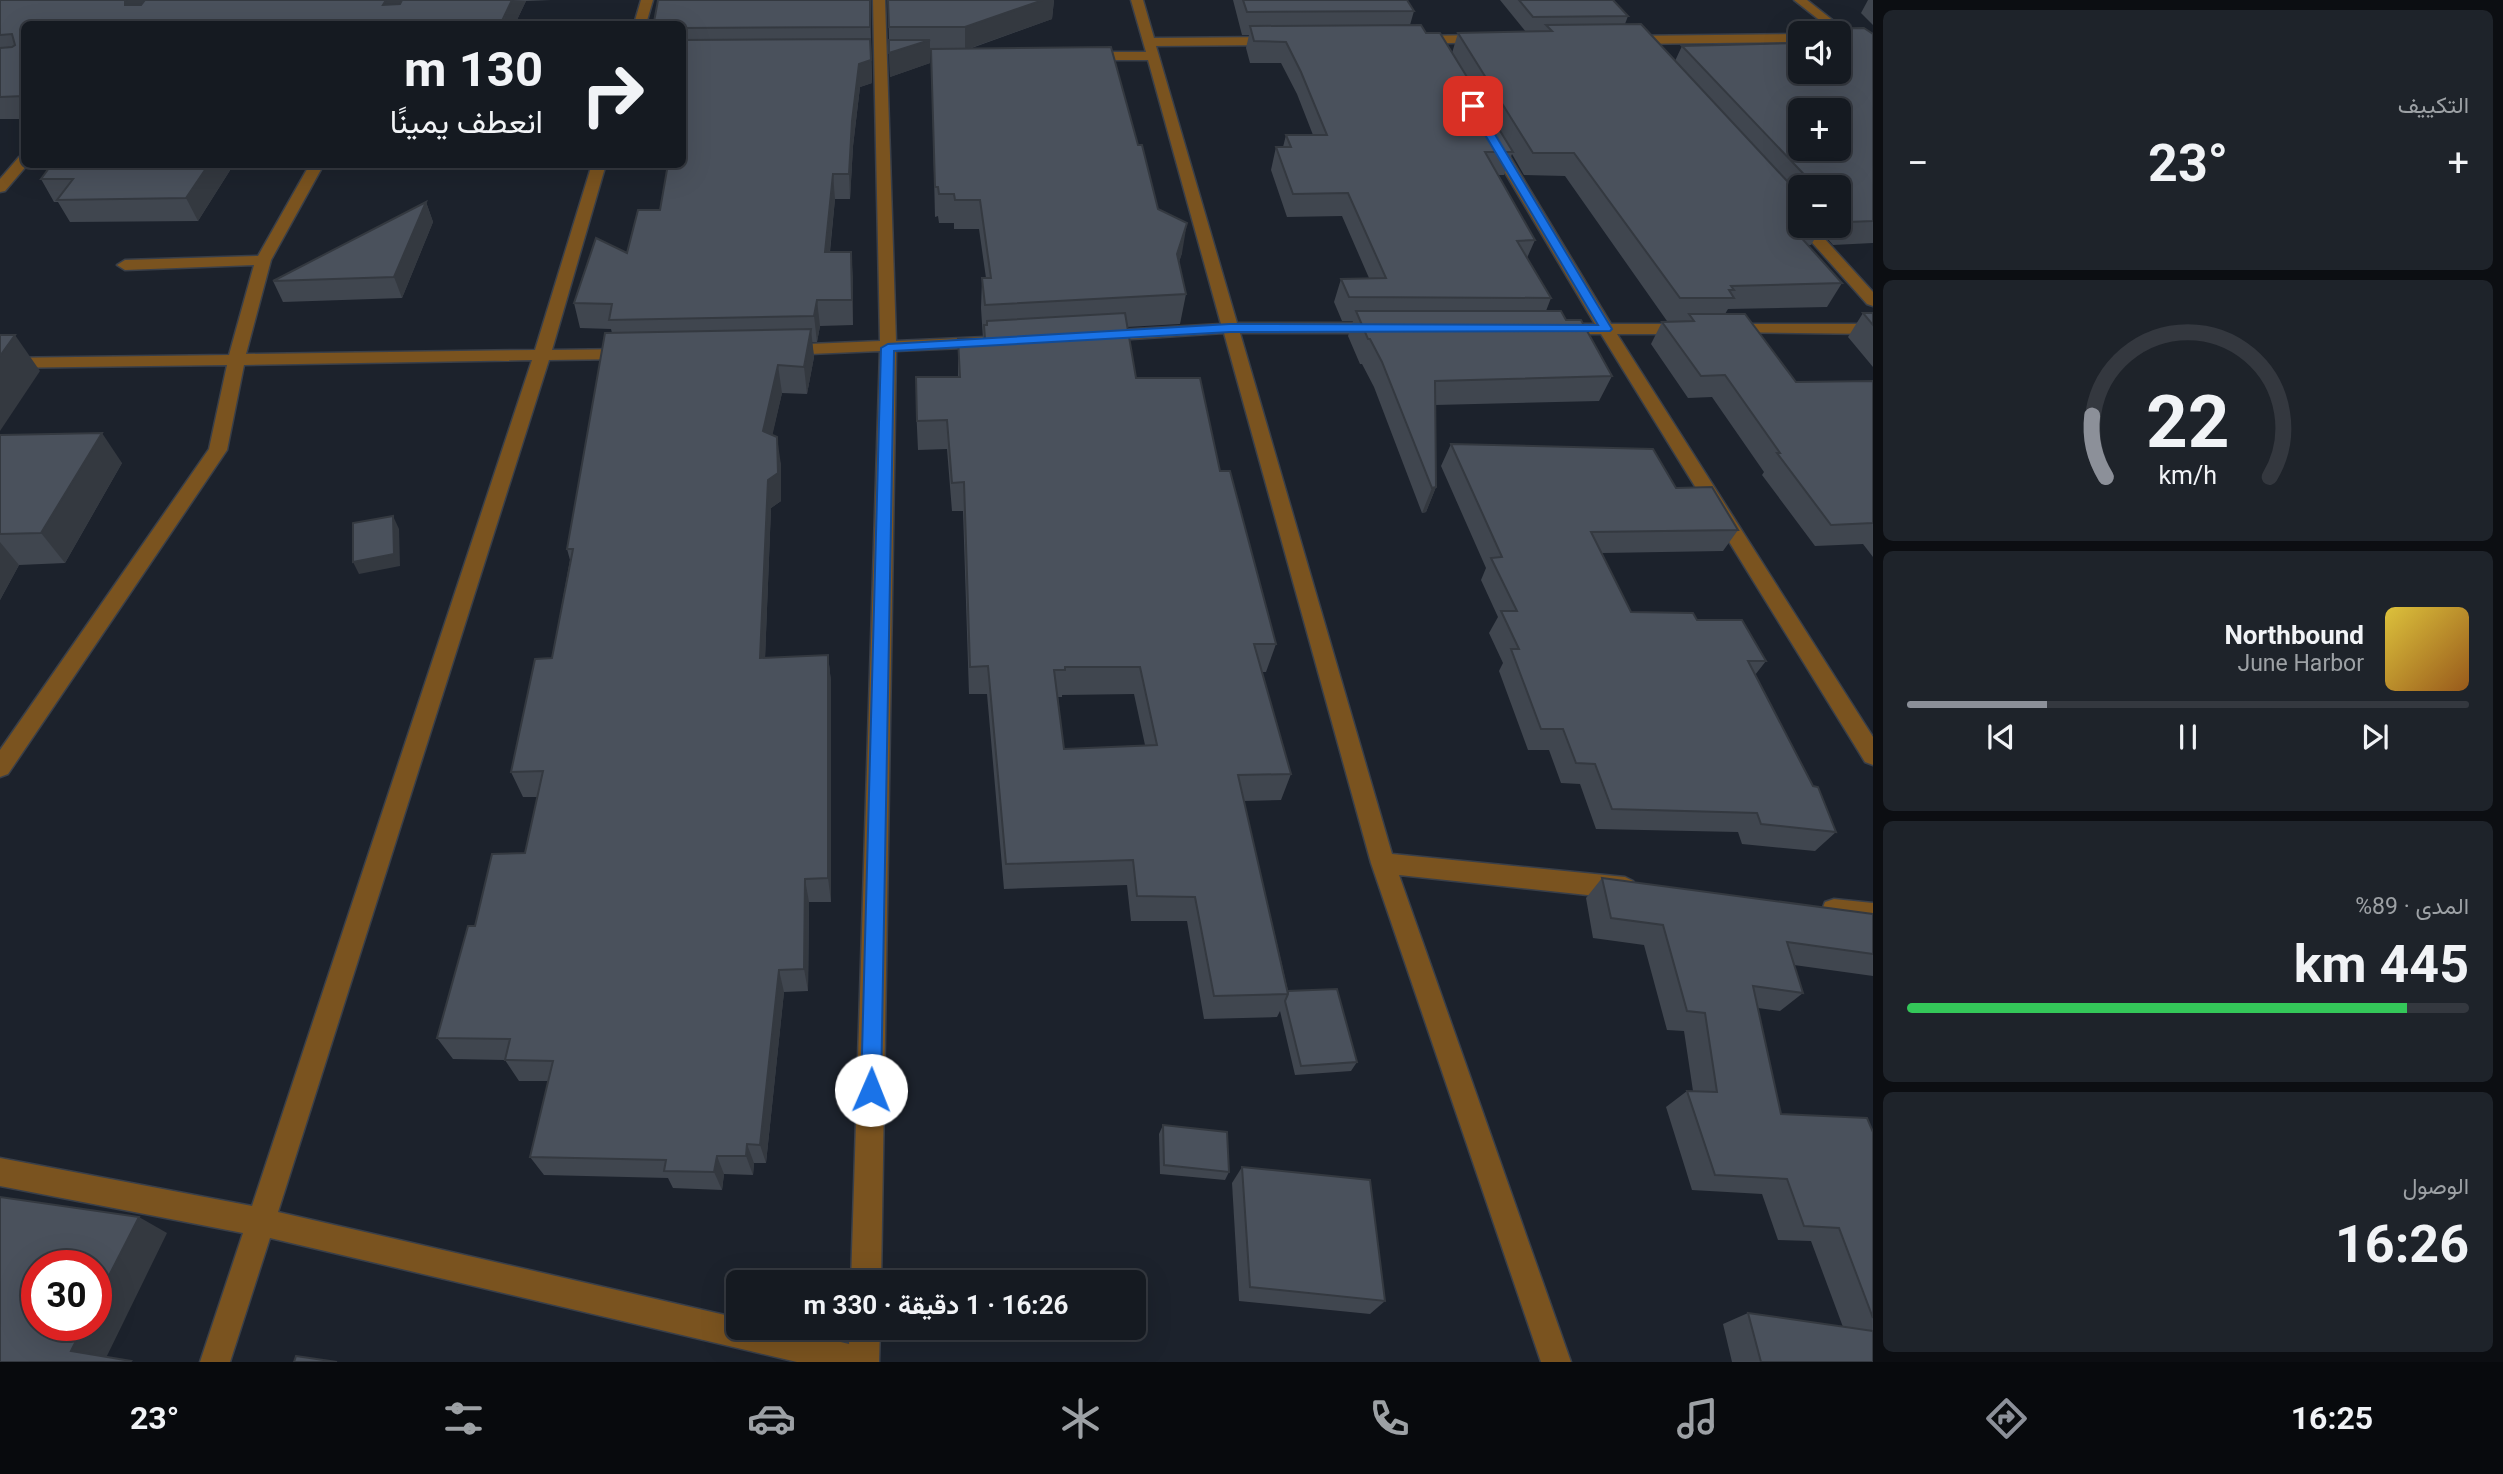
<!DOCTYPE html>
<html lang="ar">
<head>
<meta charset="utf-8">
<style>
  :root { --surface:#151a21; --page:#1e232a; --text:#f1f3f6; --muted:#9da1a5; --line:#34383f; --accent:#8c9099 }
  body { margin:0; font-family:Roboto,Vazirmatn,sans-serif; background:var(--page); color:var(--text); direction:rtl; height:100vh; display:flex; flex-direction:column; font-size:26px; white-space:nowrap }
  * { box-sizing:border-box; margin:0 }
  p { font-size:23px; color:var(--muted) }
  .icon { flex:none; width:38px; height:38px; fill:none; stroke:currentColor; stroke-width:2; stroke-linecap:round; stroke-linejoin:round }
  .map { position:relative; flex:1; overflow:hidden; direction:ltr }
  .sheet { display:flex; flex-direction:column; gap:10px; padding:10px; background:#0c0e12; width:630px }
  .sheet>* { flex:none }
  .top-card { position:absolute; left:21px; top:21px; width:665px; height:147px; border-radius:10px; box-shadow:0 7px 28px #0002,0 0 0 2px var(--line); direction:rtl; background:#151a21; color:var(--text); overflow:hidden }
  .tools { position:absolute; left:1788px; top:21px; display:grid; gap:14px }
  .tools a { display:grid; place-items:center; width:63px; height:63px; border-radius:10px; background:var(--surface); box-shadow:0 7px 28px #0002,0 0 0 2px var(--line); font-size:35px }
  .speed { position:absolute; left:21px; top:1250px; display:flex; gap:14px; font-size:35px; font-weight:700; text-align:center }
  .speed>* { display:grid; place-content:center; width:91px; height:91px; border-radius:50%; background:var(--surface); box-shadow:0 7px 28px #0002,0 0 0 2px var(--line); line-height:1 }
  .speed .limit { border:10px solid #d22; background:#fff; color:#111 }
  .pin { position:absolute; display:grid; place-items:center; width:60px; height:60px; color:#fff; margin:-30px; border-radius:14px; box-shadow:0 4px 10px #0006 }
  .me { position:absolute; width:77px; margin:-38px; rotate:1deg; stroke-linejoin:round; filter:drop-shadow(0 0 5px #0008) }
  .turn { display:flex; align-items:center; gap:24px; height:147px; padding:0 28px; font-size:32px }
  .turn .icon { width:91px; height:91px; stroke-width:2.5 }
  .turn b { display:block; font-size:49px; line-height:60px }
  .big { font-size:52px; font-weight:700; line-height:1.1 }
  .sheet .card { flex:1; display:flex; flex-direction:column; justify-content:center; gap:10px; min-width:0; padding:0 24px; border-radius:10px; background:var(--page) }
  .sheet .dial { align-items:center; gap:0 }
  .dial svg { height:182px; overflow:visible; fill:none; stroke:var(--line); stroke-width:7; stroke-linecap:round; text-anchor:middle }
  .dial text { fill:var(--text); stroke:none }
  .song { display:flex; align-items:center; gap:21px }
  .cover { width:84px; height:84px; border-radius:10px; background:linear-gradient(135deg,hsl(50 70% 55%),hsl(30 70% 35%)) }
  .played { height:7px; border-radius:4px; background:linear-gradient(90deg,var(--accent) 25%,var(--line) 25%) }
  .keys { display:flex; justify-content:space-around; direction:ltr }
  .heat { display:flex; justify-content:space-between; align-items:center; font-size:38px; direction:ltr }
  .charge { height:10px; border-radius:5px; background:linear-gradient(90deg,#34c759 89%,var(--line) 0) }
  .trip { position:absolute; left:726px; top:1270px; width:420px; height:70px; border-radius:10px; background:var(--surface); box-shadow:0 7px 28px #0002,0 0 0 2px var(--line); font-weight:700; line-height:70px; text-align:center; direction:rtl }
  .tab-bar { display:flex; height:112px; justify-content:space-around; align-items:center; background:#080a0d; color:var(--muted) }
  .tab-bar .icon { width:49px; height:49px }
  .tab-bar .current { color:var(--accent) }
  .tab-bar b { font-size:32px; color:var(--text) }
  main { display:flex; flex:1; min-height:0 }
  .map>svg:first-child { display:block }
  .lines { fill:none; stroke-linecap:round; stroke-linejoin:round }
  .minor-casing { stroke:#393f49; stroke-width:3 }
  .minor { fill:#7a531f; fill-rule:evenodd }
  .wall { fill:#40464f; fill-rule:evenodd }
  .shaded-wall { fill:#343940 }
  .building { fill:#4a515c; stroke:#343940; stroke-width:2; fill-rule:evenodd }
  .route { fill:#1a73e8; stroke:#114b97; stroke-width:2 }
</style>
</head>
<body>
<main>
<section class="sheet">
<div class="card"><p>التكييف</p>
<div class="heat"><a>−</a><b class="big">23°</b><a>+</a></div>
</div>
<div class="card dial"><svg viewBox="0 0 100 80">
<path d="M14 69A42 42 0 1 1 86 69"/>
<path d="M14 69A42 42 0 0 1 8 42" stroke="#8c9099"/>
<text x="50" y="56" font-size="32" font-weight="700">22</text>
<text x="50" y="72" font-size="11">km/h</text>
</svg></div>
<div class="card">
<div class="song"><i class="cover"></i><div><b>Northbound</b><p>June Harbor</p></div></div>
<div class="played"></div>
<div class="keys"><svg class="icon" aria-label="previous" viewBox="0 0 24 24"><path d="M18 5L8 12l10 7zM5 5v14"/></svg><svg class="icon" aria-label="pause" viewBox="0 0 24 24"><path d="M8 5v14M16 5v14"/></svg><svg class="icon" aria-label="next" viewBox="0 0 24 24"><path d="M6 5l10 7-10 7zM19 5v14"/></svg></div>
</div>
<div class="card"><p>المدى · 89%</p><b class="big">445 km</b><div class="charge"></div></div>
<div class="card"><p>الوصول</p><b class="big">16:26</b></div>
</section>
<div class="map">
<svg width="1873" height="1362" viewBox="0 0 1873 1362">
  <rect width="100%" height="100%" fill="#1c222c"/>
  <g class="lines">
    <defs>
      <g id="minor">
        <polygon points="641,0 653,0 646,24 634,24"/>
        <polygon points="873,0 885,0 896,341 985,337 993,342 985,347 896,351 881,1283 851,1283 880,351 786,355 778,350 786,345 880,341"/>
        <polygon points="1131,0 1143,0 1154,38 1276,37 1282,41 1276,45 1156,46 1237,323 1380,323 1388,328 1380,333 1240,333 1392,854 1625,877 1633,881 1637,888 1633,895 1625,899 1399,875 1571,1362 1541,1362 1371,863 1224,333 1101,341 1093,336 1101,331 1221,324 1148,60 1087,60 1081,56 1087,52 1146,52"/>
        <polygon points="1794,0 1807,0 1873,52 1873,62"/>
        <polygon points="1801,34 1801,42 1627,44 1621,40 1627,36"/>
        <polygon points="1482,35 1488,39 1486,42 1417,44 1411,40 1417,36"/>
        <polygon points="1494,138 1501,142 1611,324 1688,324 1696,329 1688,334 1617,334 1873,737 1873,765 1865,762 1601,334 1559,334 1551,329 1559,324 1595,324 1487,142"/>
        <polygon points="24,156 24,164 28,164 5,191 0,192 0,179 19,157"/>
        <polygon points="310,164 324,164 271,260 246,354 535,350 592,164 606,164 552,350 628,349 636,354 628,359 549,360 278,1212 738,1318 738,1328 782,1328 849,1344 850,1328 880,1328 879,1362 797,1362 270,1238 230,1362 200,1362 243,1233 0,1186 0,1158 252,1206 532,360 244,365 227,450 8,774 0,777 0,750 209,449 227,365 0,368 0,358 229,355 254,265 125,270 117,265 125,260 258,256"/>
        <polygon points="1801,223 1801,226 1813,226 1873,292 1873,306 1867,304 1800,229 1798,226"/>
        <polygon points="1727,324 1873,324 1873,334 1721,332 1719,329"/>
        <polygon points="1834,899 1873,903 1873,925 1825,918 1822,910 1825,902"/>
      </g>
    </defs>
    <use href="#minor" class="minor-casing"/>
    <use href="#minor" class="minor"/>
  </g>
  <g class="wall">
    <polygon points="0,0 551,0 526,1 515,24 24,24 24,119 0,119"/>
    <polygon points="658,0 870,0 872,83 860,87 853,146 850,199 835,199 830,252 853,277 853,325 820,326 817,342 812,342 814,357 807,394 782,393 772,435 781,465 781,501 771,508 765,658 828,655 831,682 831,902 809,902 808,991 784,992 766,1163 754,1163 753,1175 724,1174 722,1190 673,1188 668,1178 544,1175 530,1157 548,1081 519,1081 505,1060 453,1059 437,1038 475,926 525,853 537,797 523,797 511,772 552,658 570,560 567,549 612,333 611,329 580,328 574,303 627,253 660,210 682,164 682,24 654,24"/>
    <path d="M888,0h166l-2,19 -83,30 169,96 20,64 24,44 -3,9 7,32 -6,30 -53,3 9,51 84,93 56,173 -10,28h-4l29,102 -10,26 -37,1 44,190 69,71 -6,9 -56,4 -15,-64 -3,6 -73,2 -17,-98h-56l-4,-36 -123,4 -17,-195h-18l-6,-183h-11l-5,-62 -29,1 -2,-44 42,-29v-38h25l-2,-31 1,-30h4l-7,-49h-25v-6h-15l-1,-7 -3,1 -4,-167h-1v13l-40,14zM1134,694l11,51 -81,4 -6,-52h4v-2z"/>
    <path d="M1233,0h174l7,11 -4,14 16,8 26,20 6,-20 68,-1 -26,-32h113l15,16 -3,8 50,37 7,-15 106,-3 7,-14 78,5v209l-40,2 -13,-15 -9,15h-3l34,38 -15,24 -99,2 -3,5 71,68 77,-1v176l-10,-13 -48,2 -53,-71 2,-3 -52,-75 -24,1 -37,-54 11,-22 5,-1 -102,-145 -41,-1 -12,-21 -8,21h-6l37,65 -8,18 24,40 -5,13 20,9 46,56 -13,25 -164,4 1,82 -10,25 -4,1 -48,-126 -12,-23h-2l-12,-28 5,-15h-11l-8,-19 7,-23 28,-1 -27,-62 -55,1 -16,-47 5,-23h7l3,-12h27l-16,-41 -16,-31h-31l-4,-15 3,-13h-7zM1801,33l38,39h-38zM1801,187h38v39h-38z"/>
    <polygon points="1868,0 1873,0 1873,25 1861,13"/>
    <polygon points="234,164 198,221 70,222 58,202 54,202 41,179"/>
    <polygon points="426,202 433,222 402,298 283,302 273,281"/>
    <polygon points="1863,313 1873,313 1873,367 1848,337"/>
    <polygon points="0,435 122,463 65,563 19,565 0,600"/>
    <polygon points="1451,444 1676,488 1738,530 1723,551 1602,553 1631,612 1697,620 1766,661 1755,675 1836,832 1815,851 1742,844 1738,832 1596,829 1580,784 1561,783 1549,750 1528,750 1499,671 1503,663 1489,633 1498,617 1481,580 1486,568 1441,466"/>
    <polygon points="1602,878 1873,914 1873,976 1794,965 1803,993 1780,1011 1758,1008 1781,1114 1873,1132 1873,1362 1732,1362 1723,1324 1748,1313 1843,1327 1811,1241 1778,1240 1762,1194 1692,1190 1666,1107 1687,1091 1693,1091 1684,1031 1667,1030 1644,945 1593,938 1586,898"/>
    <polygon points="1163,1125 1229,1172 1225,1180 1160,1174 1159,1134"/>
    <polygon points="1242,1167 1385,1301 1370,1314 1239,1301 1232,1183"/>
  </g>
  <g class="shaded-wall">
    <polygon points="126,0 155,0 135,22 125,5 125,1"/>
    <polygon points="386,0 402,0 391,24 383,5"/>
    <polygon points="512,0 526,1 515,24 502,24"/>
    <polygon points="1043,0 1054,0 1052,19 965,50 965,27"/>
    <polygon points="870,39 872,83 860,87 853,146 850,199 849,174 852,121 859,64"/>
    <polygon points="930,40 930,63 890,77 889,53"/>
    <polygon points="209,164 234,164 198,221 186,198"/>
    <polygon points="833,174 835,199 827,278 825,252"/>
    <polygon points="426,202 433,222 402,298 394,277"/>
    <polygon points="1187,223 1182,253 1172,284 1177,254"/>
    <polygon points="851,252 853,277 853,325 852,300"/>
    <polygon points="817,300 820,326 817,342 814,316"/>
    <polygon points="811,329 814,357 807,394 804,367"/>
    <polygon points="15,335 40,371 0,431 0,356"/>
    <polygon points="778,365 782,393 767,459 763,431"/>
    <polygon points="102,433 122,463 65,563 41,533"/>
    <polygon points="777,437 781,465 781,501 771,508 764,685 760,658 768,480"/>
    <polygon points="1436,487 1426,512 1422,513 1432,488"/>
    <polygon points="393,516 399,529 400,566 359,574 353,562"/>
    <polygon points="0,542 19,565 0,600"/>
    <polygon points="828,655 831,682 831,902 828,878"/>
    <polygon points="805,879 809,902 808,991 804,969"/>
    <polygon points="779,970 784,992 766,1163 760,1145"/>
    <polygon points="747,1144 754,1163 753,1175 746,1156"/>
    <polygon points="717,1156 724,1174 722,1190 714,1172"/>
    <polygon points="139,1217 167,1233 104,1362 71,1351 84,1325 96,1325 96,1301"/>
  </g>
  <g class="building">
    <polygon points="0,0 126,0 125,1 125,5 141,5 145,0 386,0 383,5 400,4 402,0 512,0 501,23 386,24 24,24 24,96 0,97 0,48 12,47 15,45 12,34 0,35"/>
    <polygon points="658,0 870,0 870,27 682,28 682,24 662,24 662,22 654,22"/>
    <polygon points="888,0 1043,0 965,27 889,27"/>
    <polygon points="1243,0 1407,0 1414,11 1247,12"/>
    <polygon points="1519,0 1613,0 1628,16 1533,17"/>
    <polygon points="1641,24 1801,196 1801,223 1788,223 1842,283 1731,286 1734,290 1729,290 1734,298 1680,298 1574,153 1533,153 1458,33 1552,31 1546,25"/>
    <polygon points="1421,25 1426,33 1440,33 1513,152 1485,152 1535,240 1517,241 1551,298 1349,297 1341,279 1386,278 1348,193 1293,194 1276,147 1291,147 1286,135 1327,135 1301,72 1286,42 1254,41 1250,26"/>
    <path d="M1864,28l9,6v187l-25,1 -9,-9v-26h-23l-134,-141 119,-3v29h38v-39h-38v1l-6,-5zM1801,110h38v39h-38z"/>
    <polygon points="870,39 871,60 859,64 852,121 849,174 833,174 825,252 851,252 852,300 817,300 814,316 609,320 612,304 574,303 596,238 627,253 638,210 660,210 668,164 682,164 682,40"/>
    <polygon points="889,40 930,40 889,53"/>
    <polygon points="1111,47 1138,145 1142,145 1158,209 1187,223 1177,254 1186,294 985,305 982,278 991,278 980,200 955,200 954,194 939,194 938,187 935,187 931,49"/>
    <polygon points="52,164 209,164 186,198 57,200 73,179 41,179"/>
    <polygon points="426,202 394,277 273,281"/>
    <polygon points="1356,311 1561,311 1566,320 1581,320 1612,376 1435,381 1436,487 1432,488 1382,362 1370,339 1368,339"/>
    <path d="M1125,313l11,65h64l20,93h10l46,173h-22l37,130 -53,1 50,219 -74,2 -19,-99 -58,-1 -4,-36 -127,4 -18,-198 -18,1 -6,-185 -12,1 -5,-63 -30,1 -1,-44h44l-2,-38h27l-1,-14h3v-4zM1065,667h75l17,78 -93,4 -10,-79h11z"/>
    <polygon points="1863,313 1873,313 1873,325"/>
    <polygon points="1689,314 1745,314 1796,382 1873,381 1873,523 1831,525 1777,453 1780,453 1725,375 1701,376 1662,322 1694,321"/>
    <polygon points="811,329 804,367 778,365 763,431 777,437 778,473 768,480 760,658 828,655 828,878 805,879 804,969 779,970 760,1145 747,1144 746,1156 717,1156 714,1172 664,1171 666,1160 530,1157 553,1061 505,1060 510,1039 437,1038 468,926 475,926 492,854 525,853 543,771 511,772 535,659 552,658 573,549 567,549 605,333"/>
    <polygon points="0,335 15,335 0,356"/>
    <polygon points="102,433 41,533 0,534 0,435"/>
    <polygon points="1451,444 1653,449 1676,488 1712,487 1738,530 1591,532 1631,612 1693,613 1697,620 1742,620 1766,661 1748,661 1813,786 1818,787 1836,832 1761,824 1757,813 1612,809 1595,764 1576,763 1563,729 1541,729 1511,649 1519,649 1501,611 1517,611 1491,558 1502,557"/>
    <polygon points="393,516 394,554 353,562 353,523"/>
    <polygon points="1602,878 1873,914 1873,954 1787,942 1803,993 1753,986 1781,1114 1867,1118 1873,1132 1873,1318 1839,1228 1804,1226 1787,1179 1715,1175 1687,1091 1717,1092 1705,1013 1687,1011 1663,925 1611,918"/>
    <polygon points="1337,989 1357,1062 1301,1066 1285,1001 1288,994 1288,991"/>
    <polygon points="1163,1125 1227,1132 1229,1172 1164,1165"/>
    <polygon points="1242,1167 1370,1180 1385,1301 1250,1287"/>
    <polygon points="0,1197 139,1217 96,1301 96,1265 37,1265 37,1325 84,1325 71,1351 131,1361 130,1362 0,1362"/>
    <polygon points="1748,1313 1873,1331 1873,1362 1761,1362"/>
    <polygon points="296,1356 337,1362 294,1362"/>
  </g>
  <polygon class="route" points="1473,103 1478,106 1612,329 1610,331 1230,332 894,351 881,1090 878,1097 871,1100 863,1097 861,1090 881,348 888,344 1230,324 1598,325 1468,106"/>
</svg>
<div class="tools">
<a><svg class="icon" aria-label="sound" viewBox="0 0 24 24"><path d="M4 9h4l5-4v14l-5-4H4zM17 9q2 3 0 6"/></svg></a>
<a>+</a>
<a>−</a>
</div>
<div class="speed"><div class="limit">30</div></div>
<div class="pin" style="left:1473px;top:106px;background:#d93025"><svg class="icon" aria-label="arrive" viewBox="0 0 24 24"><path d="M6 21V4h12l-3 4 3 4H6"/></svg></div>
<svg class="me" style="left:871px;top:1090px" viewBox="-20 -20 40 40"><circle r="19" fill="#fff"/><path d="M0-13L10 11 0 6-10 11z" fill="#1a73e8"/></svg>
<div class="trip">16:26 · 1 دقيقة · 330 m</div>
<div class="top-card">
<div class="turn"><svg class="icon" aria-label="right" viewBox="0 0 24 24"><path d="M7 20v-9h11M14 6l5 5-5 5"/></svg><div><b>130 m</b>انعطف يمينًا</div></div>
</div>
</div>
</main>
<nav class="tab-bar">
<b>16:25</b>
<svg class="icon current" aria-label="directions" viewBox="0 0 24 24"><path d="M12 3l9 9-9 9-9-9zM9 14v-3h6M13 9l2 2-2 2"/></svg>
<svg class="icon" aria-label="music" viewBox="0 0 24 24"><path d="M9 18V5l10-2v13"/><circle cx="6" cy="18" r="3"/><circle cx="16" cy="16" r="3"/></svg>
<svg class="icon" aria-label="phone" viewBox="0 0 24 24"><path d="M5 4h4l2 5-3 2q2 4 5 5l2-3 5 2v4C11 20 4 13 5 4z"/></svg>
<svg class="icon" aria-label="climate" viewBox="0 0 24 24"><path d="M12 3v18M4 7l16 10M4 17L20 7"/></svg>
<svg class="icon" aria-label="car" viewBox="0 0 24 24"><path d="M5 17H2v-5l4-1 3-4h7l3 4 3 1v5h-3M9 17h6M6 11h13"/><circle cx="7" cy="17" r="2"/><circle cx="17" cy="17" r="2"/></svg>
<svg class="icon" aria-label="filters" viewBox="0 0 24 24"><path d="M4 7h16M4 17h16"/><circle cx="9" cy="7" r="2"/><circle cx="15" cy="17" r="2"/></svg>
<b>23°</b>
</nav>
</body>
</html>
